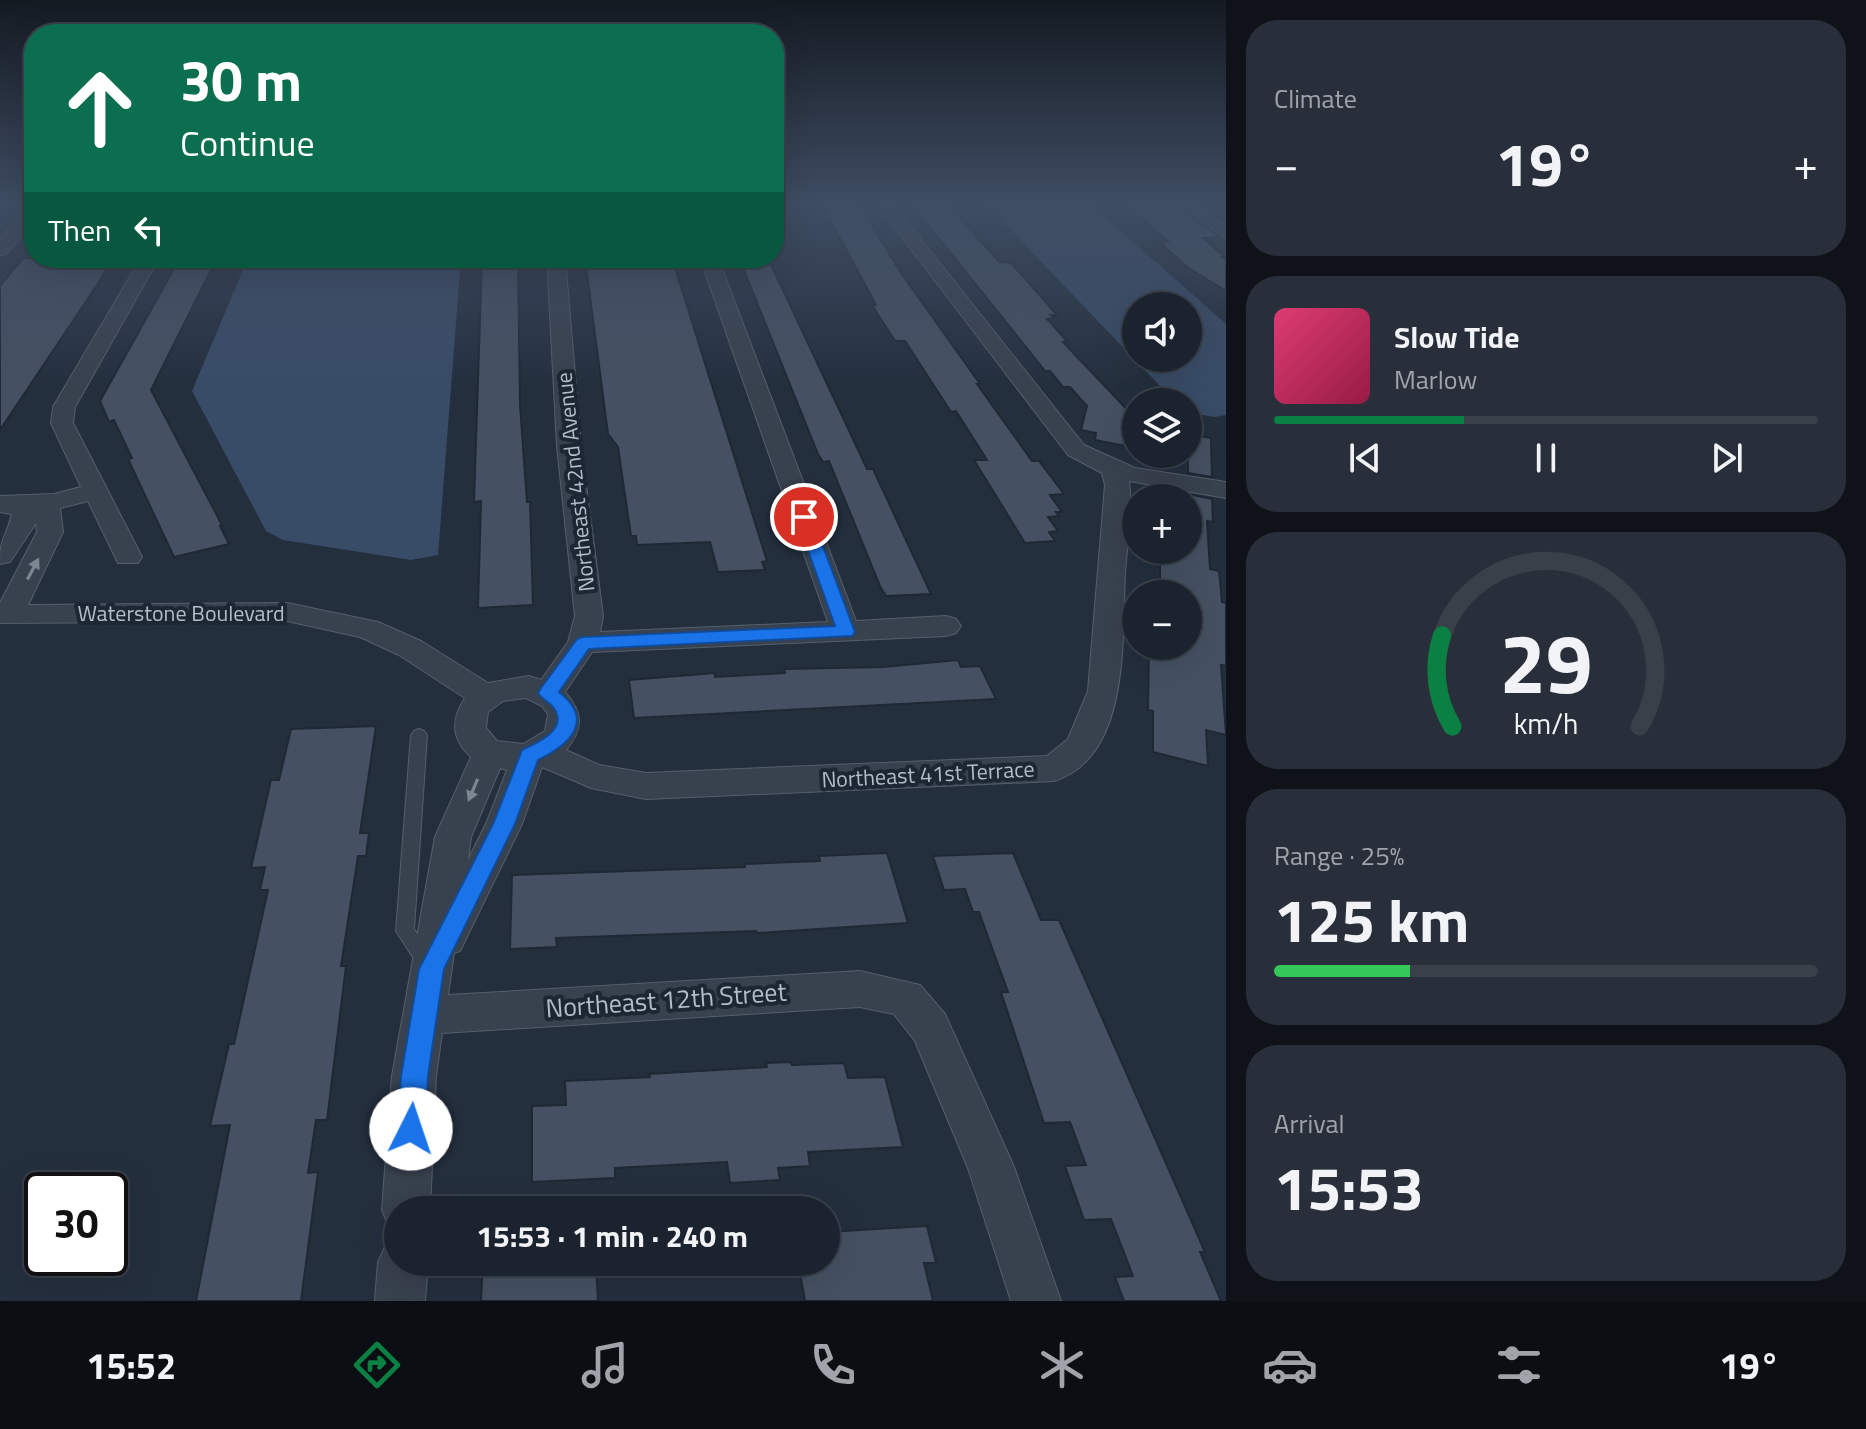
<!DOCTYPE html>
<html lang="en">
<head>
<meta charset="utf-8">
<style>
  :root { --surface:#1b232e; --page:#282f3a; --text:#f1f3f6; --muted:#a0a4aa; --line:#39404a; --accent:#0b8043 }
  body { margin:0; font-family:"Titillium Web",sans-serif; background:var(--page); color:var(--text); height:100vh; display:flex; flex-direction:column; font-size:30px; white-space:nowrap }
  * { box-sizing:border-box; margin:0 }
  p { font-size:26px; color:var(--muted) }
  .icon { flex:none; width:44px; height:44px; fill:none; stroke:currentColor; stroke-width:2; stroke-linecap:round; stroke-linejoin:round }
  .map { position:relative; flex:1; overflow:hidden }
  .side { display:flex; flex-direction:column; gap:20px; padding:20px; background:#0f1319; width:640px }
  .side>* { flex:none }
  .hud { position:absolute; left:24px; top:24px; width:760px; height:244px; border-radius:32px; box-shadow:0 8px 32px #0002,0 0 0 2px var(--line); background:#0b6e4f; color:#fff; overflow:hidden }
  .fabs { position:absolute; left:1122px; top:292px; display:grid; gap:16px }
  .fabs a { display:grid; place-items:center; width:80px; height:80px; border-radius:50%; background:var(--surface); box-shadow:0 8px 32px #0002,0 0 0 2px var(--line); font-size:40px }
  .speed { position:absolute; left:24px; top:1172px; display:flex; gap:16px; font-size:40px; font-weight:700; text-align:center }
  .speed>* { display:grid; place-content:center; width:104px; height:104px; border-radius:50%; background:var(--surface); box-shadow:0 8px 32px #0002,0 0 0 2px var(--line); line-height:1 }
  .speed .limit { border:4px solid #111; border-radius:12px; background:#fff; color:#111 }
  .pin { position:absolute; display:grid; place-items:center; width:68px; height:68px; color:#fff; margin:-34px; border:4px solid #fff; border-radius:50%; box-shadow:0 2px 8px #0007 }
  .me { position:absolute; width:88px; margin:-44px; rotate:4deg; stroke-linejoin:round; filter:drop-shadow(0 0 6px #0008) }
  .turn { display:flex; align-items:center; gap:28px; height:168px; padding:0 24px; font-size:36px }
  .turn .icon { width:104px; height:104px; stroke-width:2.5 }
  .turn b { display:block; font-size:56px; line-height:68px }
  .then { display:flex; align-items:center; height:76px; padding:0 24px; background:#0003; gap:16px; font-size:30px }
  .big { font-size:60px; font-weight:700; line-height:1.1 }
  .side .card { flex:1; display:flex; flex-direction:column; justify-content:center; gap:12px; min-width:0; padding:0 28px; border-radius:32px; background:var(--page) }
  .side .dial { align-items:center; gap:0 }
  .dial svg { height:208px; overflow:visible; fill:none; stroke:var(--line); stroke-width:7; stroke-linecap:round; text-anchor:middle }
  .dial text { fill:var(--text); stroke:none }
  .song { display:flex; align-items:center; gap:24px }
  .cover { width:96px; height:96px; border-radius:12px; background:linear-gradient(135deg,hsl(340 70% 55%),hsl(340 70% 35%)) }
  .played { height:8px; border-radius:4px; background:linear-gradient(90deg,var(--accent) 35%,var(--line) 35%) }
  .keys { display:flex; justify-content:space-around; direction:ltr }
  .heat { display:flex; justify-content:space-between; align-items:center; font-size:44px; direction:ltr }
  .charge { height:12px; border-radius:6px; background:linear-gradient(90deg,#34c759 25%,var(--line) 0) }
  .trip { position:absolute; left:384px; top:1196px; width:456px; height:80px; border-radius:40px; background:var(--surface); box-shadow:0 8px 32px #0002,0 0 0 2px var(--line); font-weight:700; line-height:80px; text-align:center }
  .dock { display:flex; height:128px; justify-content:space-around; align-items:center; background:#0b0e12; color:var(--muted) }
  .dock .icon { width:56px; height:56px }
  .dock .on { color:var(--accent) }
  .dock b { font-size:36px; color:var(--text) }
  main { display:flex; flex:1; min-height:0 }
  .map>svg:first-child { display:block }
  .water { fill:#394c67; fill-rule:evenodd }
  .building { fill:#455162; stroke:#1f2835; stroke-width:2 }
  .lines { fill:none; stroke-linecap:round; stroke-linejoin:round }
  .lane-casing { stroke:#565f6c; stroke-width:2 }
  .street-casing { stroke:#565f6c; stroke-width:2 }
  .lane { fill:#38414e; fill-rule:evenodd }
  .street { fill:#38414e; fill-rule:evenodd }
  .oneway { fill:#7c8592 }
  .route { fill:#1a73e8; stroke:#114b97; stroke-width:2 }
  .labels { text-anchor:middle; stroke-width:8; stroke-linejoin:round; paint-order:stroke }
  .street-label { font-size:22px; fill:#b4bcc9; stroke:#1d2633 }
  .near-street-label { font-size:26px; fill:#b4bcc9; stroke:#1d2633 }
</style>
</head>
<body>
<main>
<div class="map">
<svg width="1226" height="1301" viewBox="0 0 1226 1301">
  <rect width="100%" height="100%" fill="#242f3e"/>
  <g class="water">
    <path d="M985,203h104l137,121v91l-11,2 -25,-4 -2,-11h-18l-9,-15zM1136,306h52v52h-52z"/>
    <polygon points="248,258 461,258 438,555 411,560 283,540 266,531 192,391"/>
  </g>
  <g class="building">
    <polygon points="821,203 858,203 901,273 980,384 977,384 1032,461 1039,461 1064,494 1050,495 1062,512 1056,512 1059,516 1048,517 1058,531 1049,532 1055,541 1025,543 974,460 987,460 956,411 951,412 905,341 895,341 872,305 876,305"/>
    <polygon points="916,203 947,203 999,262 1011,263 1030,284 1057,315 1051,315 1055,318 1047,319 1067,341 1063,342 1136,419 1136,448 1095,440 1096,433 1081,430 1087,406 1070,387 1063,387 1050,371 1045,371 934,232 913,205"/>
    <polygon points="1174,203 1219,237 1203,238 1225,257 1222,257 1226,260 1226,291 1190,269 1161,244 1164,244 1160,242 1168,241 1125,204"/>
    <polygon points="23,258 112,258 99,282 0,430 0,286"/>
    <polygon points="180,258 217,258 151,390 222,525 220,526 229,544 174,557 128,459 132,458 114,420 109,422 100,401"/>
    <polygon points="482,258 518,258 520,405 527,502 530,502 533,605 478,608 481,501 474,502"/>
    <polygon points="585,258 672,258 767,561 762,562 765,570 718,572 710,542 637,545 636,536 631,536 618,447 608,434"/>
    <polygon points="739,258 768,258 867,469 873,469 931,594 886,596 880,586 829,461 823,462 818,454"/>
    <polygon points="1188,434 1211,438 1212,477 1188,473"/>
    <polygon points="1188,494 1212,499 1213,522 1207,521 1210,569 1219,571 1222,602 1226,603 1226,666 1221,665 1226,735 1206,730 1208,766 1153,752 1153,711 1148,710 1149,646 1188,646 1188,594 1160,594 1160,559 1165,560 1165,550 1188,550"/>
    <polygon points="958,660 961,667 980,666 996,699 634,718 629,680 715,673 715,677 785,673 784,669 883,667"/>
    <polygon points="376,726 360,833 369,833 366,856 358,856 341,966 346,966 327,1120 316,1120 308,1173 318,1172 301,1301 196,1301 230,1125 210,1126 229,1044 234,1044 268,890 260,890 265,867 251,868 271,780 279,780 291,729"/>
    <polygon points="887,853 908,923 757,933 756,931 556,938 557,947 510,949 512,875 745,867 745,864 820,861 819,856"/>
    <polygon points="1013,853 1041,920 1059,920 1205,1252 1200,1252 1221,1301 1124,1301 1115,1277 1133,1276 1111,1219 1084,1220 1065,1166 1086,1165 1070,1122 1044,1123 1001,992 1008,992 979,912 973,912 965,889 944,890 933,856"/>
    <polygon points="791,1062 792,1065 844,1063 848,1078 885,1077 903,1147 808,1152 810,1166 778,1168 780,1180 730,1183 727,1162 615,1168 615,1178 532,1182 532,1106 566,1105 565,1081 650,1077 649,1074 767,1067 766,1063"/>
    <polygon points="927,1226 936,1263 924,1263 933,1301 805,1301 798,1262 826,1262 826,1232"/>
    <polygon points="483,1262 596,1262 598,1301 481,1301"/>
  </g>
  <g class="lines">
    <defs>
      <polygon id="lane" points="419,729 424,731 427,735 414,929 436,962 434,968 427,970 420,968 396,931 411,735 414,731"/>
      <g id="street">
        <path d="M876,203h16l192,242 51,23 91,14v16l-97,-17c4,29 -2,63 -4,92 -3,64 6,184 -71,208l-408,18 -55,-11 -49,-21 -20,57 -62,127 -6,2 -6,42 412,-24 60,14 25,29 69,153 47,134h-50l-43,-133 -53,-127 -21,-27 -34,-7 -418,26 -6,43 -6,134h-32v20l-9,-3 -7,-17 10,-134 43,-239 36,-80c-20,-18 -20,-38 -6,-59l-66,-43 -39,-18 -73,-16 -287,2v-20l37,-71 -1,-9 -26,39 -10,2c0,-28 6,-26 12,-50l-12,-2v-16l54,-2 27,-7 -30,-64 2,-16 88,-149h18l-84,149 -2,16 69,134 -4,6h-20l-30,-62 -28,7 3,24 -35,73 259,-2 91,19 43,19 67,42 41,-7 12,4 27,-38 7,-26 -18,-170 -10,-188h18l16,188 22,170 -3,16 228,-10 -128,-364h18l138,363 90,-5 10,3 5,7 -5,7 -10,3 -354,16 -27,40c18,21 19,36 1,58l33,15 47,8 401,-17 21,-17 20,-48 17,-206 -3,-12 -34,-18zM526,698l16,8 6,8 -3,17 -22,13 -26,-3 -11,-13 2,-16 15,-11zM500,768l7,2 -21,54 -18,36 3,-23z"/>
        <polygon points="1177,203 1195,203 1226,226 1226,239"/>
        <polygon points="34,207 34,222 6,254 0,255 0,239 28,209"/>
        <polygon points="398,1240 398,1262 428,1262 425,1301 375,1301 378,1262 386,1245"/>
      </g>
    </defs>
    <use href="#lane" class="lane-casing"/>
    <use href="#street" class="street-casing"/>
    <use href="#lane" class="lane"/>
    <use href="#street" class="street"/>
  </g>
  <defs><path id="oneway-solid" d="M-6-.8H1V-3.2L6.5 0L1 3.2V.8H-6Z" transform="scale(2)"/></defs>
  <g class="oneway">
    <use href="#oneway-solid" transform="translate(33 569) rotate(-62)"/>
    <use href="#oneway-solid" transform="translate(473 790) rotate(113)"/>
  </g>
  <linearGradient id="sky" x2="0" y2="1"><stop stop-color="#141a22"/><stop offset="0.53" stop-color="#3f4d63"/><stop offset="1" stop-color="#3f4d63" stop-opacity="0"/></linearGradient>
  <rect width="1226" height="385" fill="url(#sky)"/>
  <path class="route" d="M804,512l8,5 43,115 -3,4 -263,13 -30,43c37,29 10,53 -21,68l-23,64 -71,145 -16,107 -3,53 -4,10 -10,4 -10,-4 -4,-10 4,-53 18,-107 74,-145 29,-74c15,-7 48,-21 31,-43 -5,-5 -11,-8 -15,-14l3,-5 36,-49 6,-2 252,-11 -39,-109z"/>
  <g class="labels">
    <g class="street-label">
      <text transform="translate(575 482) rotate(-96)" y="8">Northeast 42nd Avenue</text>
      <text x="181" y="621">Waterstone Boulevard</text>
      <text transform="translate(928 774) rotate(-3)" y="8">Northeast 41st Terrace</text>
    </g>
    <g class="near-street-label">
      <text transform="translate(666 1000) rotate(-4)" y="9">Northeast 12th Street</text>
    </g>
  </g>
</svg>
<div class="fabs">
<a><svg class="icon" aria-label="sound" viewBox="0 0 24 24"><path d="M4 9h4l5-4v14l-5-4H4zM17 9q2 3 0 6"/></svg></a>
<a><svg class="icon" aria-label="layers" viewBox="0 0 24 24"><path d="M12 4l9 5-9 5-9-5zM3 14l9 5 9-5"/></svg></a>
<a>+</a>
<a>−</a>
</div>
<div class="speed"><div class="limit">30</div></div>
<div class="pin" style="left:804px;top:517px;background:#d93025"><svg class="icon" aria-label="arrive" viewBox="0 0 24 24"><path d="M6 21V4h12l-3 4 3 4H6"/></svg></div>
<svg class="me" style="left:411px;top:1129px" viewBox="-20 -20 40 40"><circle r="19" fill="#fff"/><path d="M0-13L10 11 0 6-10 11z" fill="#1a73e8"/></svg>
<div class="trip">15:53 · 1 min · 240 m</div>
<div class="hud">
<div class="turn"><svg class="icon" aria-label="ahead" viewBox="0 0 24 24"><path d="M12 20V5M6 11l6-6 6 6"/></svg><div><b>30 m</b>Continue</div></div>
<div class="then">Then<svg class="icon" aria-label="left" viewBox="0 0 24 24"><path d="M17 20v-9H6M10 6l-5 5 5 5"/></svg></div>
</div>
</div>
<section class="side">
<div class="card"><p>Climate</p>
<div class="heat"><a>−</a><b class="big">19°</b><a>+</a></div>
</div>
<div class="card">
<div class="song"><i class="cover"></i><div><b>Slow Tide</b><p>Marlow</p></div></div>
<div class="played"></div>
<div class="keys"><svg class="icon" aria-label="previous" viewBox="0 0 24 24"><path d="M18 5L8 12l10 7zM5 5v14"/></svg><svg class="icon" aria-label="pause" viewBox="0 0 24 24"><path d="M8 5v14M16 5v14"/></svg><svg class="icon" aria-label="next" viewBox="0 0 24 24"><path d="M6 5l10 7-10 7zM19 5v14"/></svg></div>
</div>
<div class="card dial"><svg viewBox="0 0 100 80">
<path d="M14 69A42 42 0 1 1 86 69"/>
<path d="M14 69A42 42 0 0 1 10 34" stroke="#0b8043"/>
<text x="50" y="56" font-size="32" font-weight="700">29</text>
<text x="50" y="72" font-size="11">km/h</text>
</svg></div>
<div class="card"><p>Range · 25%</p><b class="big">125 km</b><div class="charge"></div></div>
<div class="card"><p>Arrival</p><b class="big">15:53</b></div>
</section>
</main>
<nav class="dock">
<b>15:52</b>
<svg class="icon on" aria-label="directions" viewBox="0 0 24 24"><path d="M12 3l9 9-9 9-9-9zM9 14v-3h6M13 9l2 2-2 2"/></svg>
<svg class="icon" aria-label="music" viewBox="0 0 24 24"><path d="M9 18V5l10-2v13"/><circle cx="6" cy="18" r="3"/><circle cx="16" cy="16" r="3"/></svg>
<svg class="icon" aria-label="phone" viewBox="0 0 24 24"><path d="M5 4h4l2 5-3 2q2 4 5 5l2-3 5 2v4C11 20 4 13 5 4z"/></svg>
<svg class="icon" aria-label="climate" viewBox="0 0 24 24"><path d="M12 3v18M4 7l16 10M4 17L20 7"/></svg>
<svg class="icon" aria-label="car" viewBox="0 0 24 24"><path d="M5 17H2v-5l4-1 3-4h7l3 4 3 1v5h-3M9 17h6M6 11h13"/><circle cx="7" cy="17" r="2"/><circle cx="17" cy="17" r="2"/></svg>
<svg class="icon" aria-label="filters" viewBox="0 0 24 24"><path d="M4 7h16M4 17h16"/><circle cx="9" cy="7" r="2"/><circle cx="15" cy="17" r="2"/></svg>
<b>19°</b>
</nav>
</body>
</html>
